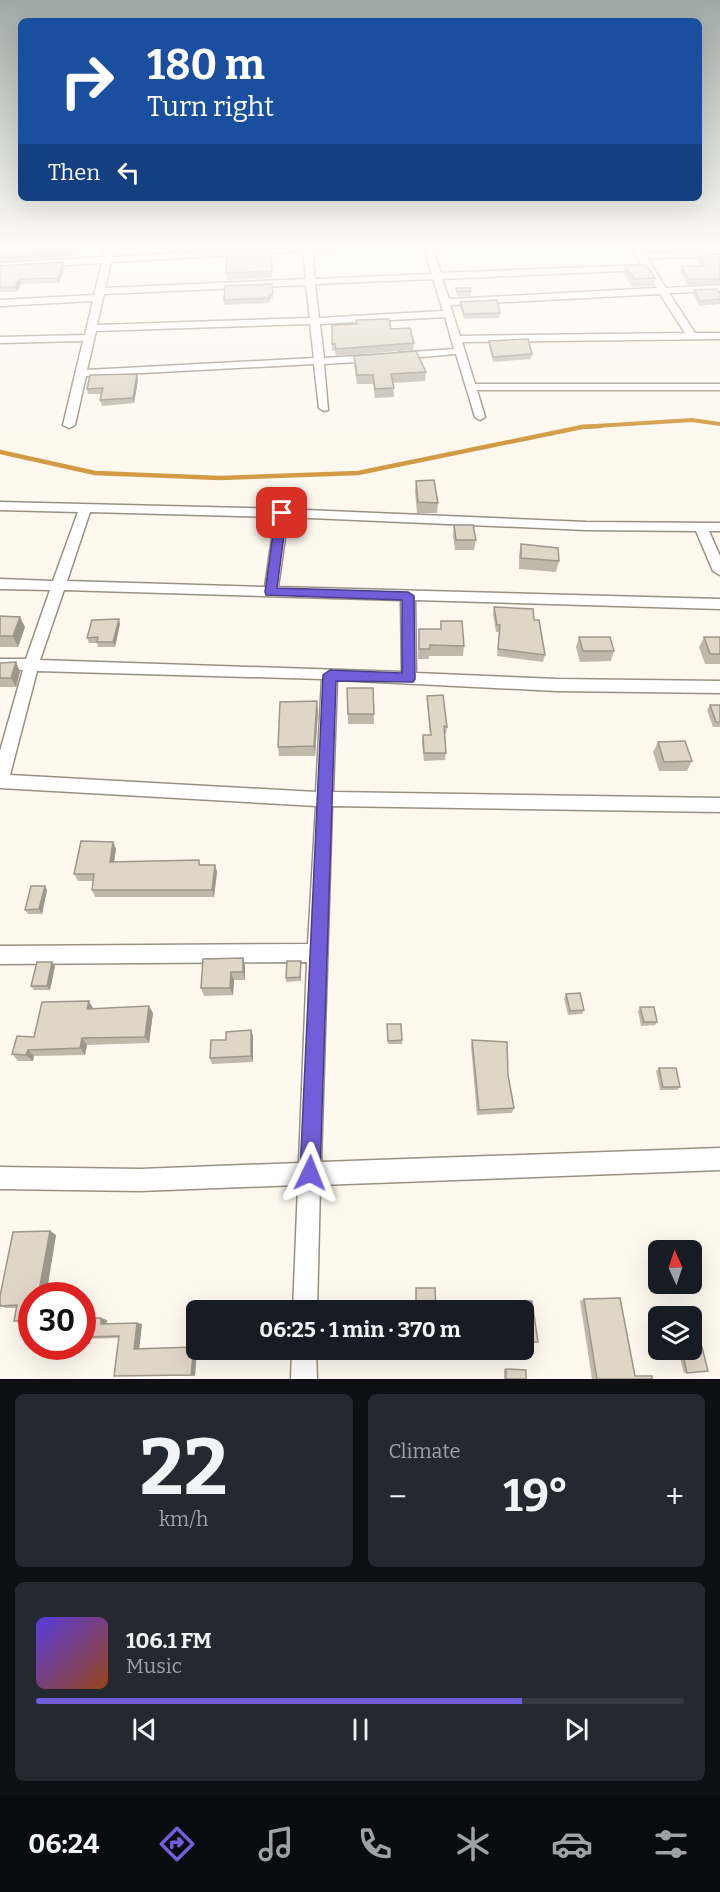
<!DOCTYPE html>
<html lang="en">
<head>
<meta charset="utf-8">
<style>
  :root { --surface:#171b24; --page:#242831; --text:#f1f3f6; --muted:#9ea1a6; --line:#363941; --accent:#715ed8 }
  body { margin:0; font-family:Bitter,serif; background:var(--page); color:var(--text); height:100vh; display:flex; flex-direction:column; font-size:22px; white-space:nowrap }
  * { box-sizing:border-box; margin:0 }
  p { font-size:20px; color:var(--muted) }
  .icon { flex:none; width:33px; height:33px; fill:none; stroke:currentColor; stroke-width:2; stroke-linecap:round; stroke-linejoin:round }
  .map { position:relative; height:1379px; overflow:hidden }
  .side { display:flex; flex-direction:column; gap:15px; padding:15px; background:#0d0f14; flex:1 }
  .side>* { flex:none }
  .hud { position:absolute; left:18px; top:18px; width:684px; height:183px; border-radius:9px; box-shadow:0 6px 24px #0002; background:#1a4fa0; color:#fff; overflow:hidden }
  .needle { width:39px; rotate:357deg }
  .tools { position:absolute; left:648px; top:1240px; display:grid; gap:12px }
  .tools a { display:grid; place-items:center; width:54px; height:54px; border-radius:9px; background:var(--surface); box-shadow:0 6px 24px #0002; font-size:30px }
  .speed { position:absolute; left:18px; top:1282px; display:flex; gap:12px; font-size:30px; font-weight:700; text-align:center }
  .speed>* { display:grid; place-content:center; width:78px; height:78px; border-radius:50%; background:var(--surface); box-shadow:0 6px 24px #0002; line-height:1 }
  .speed .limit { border:9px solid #d22; background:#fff; color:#111 }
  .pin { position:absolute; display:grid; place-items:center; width:51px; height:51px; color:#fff; margin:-26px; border-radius:12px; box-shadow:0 3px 9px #0006 }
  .me { position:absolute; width:66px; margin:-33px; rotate:2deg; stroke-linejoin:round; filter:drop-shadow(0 0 4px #0008) }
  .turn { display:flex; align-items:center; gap:21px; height:126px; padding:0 30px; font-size:27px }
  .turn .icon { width:78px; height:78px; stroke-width:2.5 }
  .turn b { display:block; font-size:42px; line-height:51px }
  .then { display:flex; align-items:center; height:57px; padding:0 30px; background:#0003; gap:12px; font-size:22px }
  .big { font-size:45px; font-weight:700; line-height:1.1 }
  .side .tile { flex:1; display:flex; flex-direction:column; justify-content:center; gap:9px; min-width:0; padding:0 21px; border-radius:9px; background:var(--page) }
  .side .dial { align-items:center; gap:0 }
  .dial b { font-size:78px; line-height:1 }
  .song { display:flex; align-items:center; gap:18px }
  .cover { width:72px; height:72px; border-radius:9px; background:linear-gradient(135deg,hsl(250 70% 55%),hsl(20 70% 35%)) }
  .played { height:6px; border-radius:3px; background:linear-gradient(90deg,var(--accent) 75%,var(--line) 75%) }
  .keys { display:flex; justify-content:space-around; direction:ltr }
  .heat { display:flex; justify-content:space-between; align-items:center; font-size:33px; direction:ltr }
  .side .tiles { flex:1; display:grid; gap:15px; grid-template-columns:1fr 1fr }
  .tile:last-child { grid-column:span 2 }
  .trip { position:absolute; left:186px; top:1300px; width:348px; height:60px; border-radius:9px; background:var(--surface); box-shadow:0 6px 24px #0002; font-weight:700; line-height:60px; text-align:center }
  .tabs { display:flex; height:96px; justify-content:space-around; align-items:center; background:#090b0e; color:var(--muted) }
  .tabs .icon { width:42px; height:42px }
  .tabs .on { color:var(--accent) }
  .tabs b { font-size:27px; color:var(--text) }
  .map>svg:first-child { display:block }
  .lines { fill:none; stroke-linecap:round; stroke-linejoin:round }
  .stream-far1 { stroke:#d29b43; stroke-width:4 }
  .stream { stroke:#d29b43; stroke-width:4.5 }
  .minor-casing { stroke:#999083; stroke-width:3 }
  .minor { fill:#fff; fill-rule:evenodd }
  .wall { fill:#c1b8ac }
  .shaded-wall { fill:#9d968c }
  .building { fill:#e0d6c8; stroke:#9d968c; stroke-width:1.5 }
  .route { fill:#715ed8; stroke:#493d8c; stroke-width:1.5 }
</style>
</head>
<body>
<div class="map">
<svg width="720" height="1379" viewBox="0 0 720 1379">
  <rect width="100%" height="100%" fill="#fef8ef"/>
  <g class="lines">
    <polyline class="stream-far1" points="580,427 692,420 720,424"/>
    <polyline class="stream" points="0,452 95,473 220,478 358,473 582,427 600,426"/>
    <defs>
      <g id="minor">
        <path d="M106,247h8l-2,10 176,-10h45l-4,3 -17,1 3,28 117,-5 -8,-27h8l9,26 201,-8 -11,-18h8l4,6 77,-2v6l-73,1 19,30 54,-3v6l-51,2 26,40h25v6l-258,3 13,42h245v6h-243l8,27 -5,3 -5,-3 -19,-63 -58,5 -5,-3 5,-3 56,-4 -9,-32 -125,7 4,34 50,-3 5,3 -5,3 -50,3 4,46 -4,1 -5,-3 -5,-44 -228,12 -11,49 -6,3 -6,-3 20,-84 -83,2v-6l85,-2 8,-34 -93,5v-6l94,-5 8,-32 -102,6v-6l103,-6zM303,251l3,28 -201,9 6,-26zM645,270l12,18 -208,11 -7,-20zM433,279l10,32 -124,7 -4,-34zM306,285l4,33 -213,7 7,-31zM660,294l25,39 -225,3 -10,-31zM310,324l4,34 -227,12 9,-39z"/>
        <path d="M0,502l282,7 304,13 134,1v8h-11l11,25v19l-7,-4 -17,-40 -110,-1 -298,-13 -10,70 442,12v10l-305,-9 1,73 141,6 163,2v12l-163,-2 -220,-11 -4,112 387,6v14l-388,-6 -11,356 399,-14v22l-400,15 -3,126h-24l5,-126 -158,6 -140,-2v-22l140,2 159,-6 8,-201 -307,2v-18l308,-2 8,-138 -316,-18v-37l23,-81 -23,-1v-10h26l24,-69 -50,-1v-10l53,2 25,-69 -78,-2zM90,512l185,5 -10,70 -198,-6zM64,590l337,10 1,72 -362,-12zM37,671l285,8 -6,113 -306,-17z"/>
        <polygon points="292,1350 316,1350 317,1379 291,1379"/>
      </g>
    </defs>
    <use href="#minor" class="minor-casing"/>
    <use href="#minor" class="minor"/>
  </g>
  <g class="wall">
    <polygon points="1,247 104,247 103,248 74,249 70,257 0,261"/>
    <polygon points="176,247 211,247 176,250"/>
    <polygon points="228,247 256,247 228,248"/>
    <rect x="691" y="247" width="29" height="2"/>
    <polygon points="271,248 272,278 227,280 226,273"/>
    <polygon points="699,254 720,254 720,284 687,285 680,271 681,266 700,266 698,260"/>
    <polygon points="63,262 65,267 59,283 21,284 17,292 0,292 0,266"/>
    <polygon points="625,266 655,278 653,286 632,287 623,273"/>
    <polygon points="272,284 273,299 270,299 269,303 224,305 224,300"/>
    <polygon points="456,288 471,291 471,296 457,296 456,293"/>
    <polygon points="694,290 720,294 720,304 699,306 693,294"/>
    <polygon points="460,302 500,313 499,318 464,319 460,307"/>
    <polygon points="332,325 391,329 414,343 413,350 336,356 335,351 332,351"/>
    <polygon points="489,341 532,354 531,359 493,362 489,346"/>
    <polygon points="354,356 426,372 425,381 393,383 394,397 375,398 373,384 357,384 354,365"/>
    <polygon points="138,380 134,403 102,406 100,400 102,394 88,394 87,389"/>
    <polygon points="416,481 438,503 437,513 417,513 415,491"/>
    <polygon points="454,525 476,540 474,550 455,550 453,535"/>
    <polygon points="521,544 559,561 556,572 519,569 519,555"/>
    <polygon points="494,607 534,620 545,655 543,662 497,656 499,632 496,632 493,614"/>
    <polygon points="0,616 25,627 18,647 0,647"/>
    <polygon points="441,621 464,646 463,656 429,656 429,659 418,659 419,629 440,629"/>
    <polygon points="120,624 115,647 98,647 97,643 89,643 87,638"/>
    <polygon points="579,637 614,651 611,661 580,662 576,647"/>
    <polygon points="704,637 720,637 720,664 705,664 699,647"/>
    <polygon points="16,662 20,672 16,687 0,687 0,663"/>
    <polygon points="347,688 374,714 374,724 348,724"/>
    <polygon points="427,696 447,727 446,734 445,734 446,753 445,760 424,761 422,743 423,735 430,735 427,704"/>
    <polygon points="710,705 720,705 720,727 713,727 707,710"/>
    <polygon points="318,711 315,756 279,756 278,747"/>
    <polygon points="658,742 692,761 687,771 659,771 653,752"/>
    <polygon points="113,842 116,849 114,862 215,865 217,872 214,897 95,897 92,890 93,881 78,881 74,874"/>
    <polygon points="47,890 42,914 28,914 25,910"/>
    <polygon points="243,958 245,966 245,980 234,980 233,995 204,996 201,988"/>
    <polygon points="301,961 301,981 286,982 286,978"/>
    <polygon points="55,966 50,990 34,990 31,986"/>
    <polygon points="566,994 584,1010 582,1014 568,1015 564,998"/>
    <polygon points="640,1007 657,1022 655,1025 641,1026 638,1011"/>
    <polygon points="93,1008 93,1009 153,1013 149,1043 87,1045 85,1055 34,1056 33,1061 18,1061 12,1054 34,1037"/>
    <polygon points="387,1028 402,1040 402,1044 388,1044"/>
    <polygon points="251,1030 253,1036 253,1062 212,1064 210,1058 226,1040"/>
    <polygon points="472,1040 508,1075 514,1108 512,1113 477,1115 471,1046"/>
    <polygon points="659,1068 680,1087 677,1090 660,1090 656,1071"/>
    <polygon points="50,1231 56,1235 46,1296 32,1296 32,1323 22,1323 14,1321 17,1308 6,1308 0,1306 0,1296"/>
    <polygon points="416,1288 436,1310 435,1311 416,1311"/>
    <polygon points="584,1299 635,1376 652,1379 592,1379 580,1301"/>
    <polygon points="532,1301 538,1342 533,1343 524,1343 524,1311 498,1311 497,1305 500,1302"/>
    <polygon points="82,1318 107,1320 106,1324 137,1323 142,1324 139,1348 194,1347 196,1348 195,1376 114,1376 119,1338 82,1339"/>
    <polygon points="682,1350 708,1371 684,1373 678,1351"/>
    <polygon points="504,1369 506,1369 526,1379 504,1379"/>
  </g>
  <g class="shaded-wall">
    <polygon points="71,247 73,247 74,249 70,257 69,252"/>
    <polygon points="63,262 65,267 59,283 58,278"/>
    <polygon points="19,279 21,284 17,292 15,287"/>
    <polygon points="137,374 138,380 134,403 133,398"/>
    <polygon points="20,617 25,627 18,647 13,636"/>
    <polygon points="119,619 120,624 115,647 113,642"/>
    <polygon points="16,662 20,672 16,687 11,678"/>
    <polygon points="317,701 318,711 315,756 314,746"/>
    <polygon points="113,842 116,849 113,869 110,862"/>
    <polygon points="215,865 217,872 214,897 212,890"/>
    <polygon points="45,886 47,890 42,914 39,909"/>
    <polygon points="243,958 245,966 245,980 243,972"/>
    <polygon points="52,962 55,966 50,990 47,986"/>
    <polygon points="231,972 234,980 233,995 230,988"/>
    <polygon points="89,1001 93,1008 92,1016 87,1009"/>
    <polygon points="149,1006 153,1013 149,1043 145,1037"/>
    <polygon points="251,1030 253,1036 253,1062 251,1056"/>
    <polygon points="82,1038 87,1045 85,1055 80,1048"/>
    <polygon points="28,1050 34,1056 33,1061 26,1055"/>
    <polygon points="50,1231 56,1235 46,1296 38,1296"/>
    <polygon points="101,1318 107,1320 106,1325 101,1324"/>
    <polygon points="137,1323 142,1324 139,1350 134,1349"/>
    <polygon points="194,1347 196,1348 197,1350 195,1376 191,1375"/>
  </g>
  <g class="building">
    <polygon points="1,247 71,247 69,252 0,256 0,249"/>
    <polygon points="271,248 272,271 226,273 227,250"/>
    <polygon points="699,254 720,254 720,279 689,279 681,266 704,266"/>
    <polygon points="63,262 58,278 19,279 15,287 0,287 0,266"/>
    <polygon points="646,265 655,278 634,279 625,266"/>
    <polygon points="272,284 273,294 269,295 269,298 224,300 225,286"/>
    <polygon points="456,288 470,288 471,291 457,291"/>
    <polygon points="716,289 720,294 720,299 700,301 694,290"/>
    <polygon points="497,300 500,313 464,314 460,302"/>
    <polygon points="389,319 391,329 410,328 414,343 336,349 335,344 332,344 332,325 357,324 356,320"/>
    <polygon points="528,339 532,354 493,357 489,341"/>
    <polygon points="416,351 426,372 391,374 394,388 375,389 373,375 357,375 354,356"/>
    <polygon points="137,374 133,398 100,400 103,388 87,389 90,375"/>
    <polygon points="434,480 438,503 418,502 416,481"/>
    <polygon points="454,525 473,525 476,540 456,540"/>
    <polygon points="521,544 558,548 559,561 521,558"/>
    <polygon points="494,607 533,609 534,620 539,620 545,655 498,649 500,625 497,625"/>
    <polygon points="0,616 20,617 13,636 0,636"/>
    <polygon points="119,619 113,642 97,642 98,637 87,638 92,620"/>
    <polygon points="441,621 462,621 464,646 430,645 430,649 419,649 419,629 441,629"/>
    <polygon points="579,637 610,637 614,651 583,651"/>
    <polygon points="704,637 720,637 720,654 710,654"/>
    <polygon points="16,662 11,678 0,678 0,663"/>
    <polygon points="347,688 373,688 374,714 348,714"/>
    <polygon points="443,695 447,727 444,726 446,753 424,753 423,735 431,735 427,696"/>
    <polygon points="317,701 314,746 278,747 280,702"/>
    <polygon points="710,705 720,705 720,722 716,722"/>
    <polygon points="685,741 692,761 664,762 658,742"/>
    <polygon points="81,841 113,842 110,862 199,860 199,865 215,865 212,890 92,890 94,874 74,874"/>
    <polygon points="31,886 45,886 39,909 25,910"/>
    <polygon points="243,958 243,972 231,972 230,988 201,988 203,959"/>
    <polygon points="287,961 301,961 300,977 286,978"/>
    <polygon points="37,962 52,962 47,986 31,986"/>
    <polygon points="580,993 584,1010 570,1011 566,994"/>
    <polygon points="89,1001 87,1009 149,1006 145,1037 82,1038 80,1048 28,1050 26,1055 12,1054 17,1036 34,1037 42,1002"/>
    <polygon points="640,1007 654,1007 657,1022 644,1022"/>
    <polygon points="387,1024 401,1024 402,1040 388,1041"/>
    <polygon points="251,1030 251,1056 210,1058 211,1040 226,1040 226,1032"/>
    <polygon points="472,1040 507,1042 508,1075 514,1108 479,1110"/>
    <polygon points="659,1068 676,1068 680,1087 663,1087"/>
    <polygon points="50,1231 38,1296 32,1296 32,1320 14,1321 17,1305 0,1306 0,1296 13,1232"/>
    <polygon points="416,1288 435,1288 436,1310 416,1310"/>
    <polygon points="620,1298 635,1376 652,1376 652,1379 597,1379 584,1299"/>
    <polygon points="532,1301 538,1342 524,1342 524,1311 501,1311 500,1302"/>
    <polygon points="82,1318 101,1318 101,1324 137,1323 134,1349 194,1347 191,1375 114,1376 119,1336 82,1337"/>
    <polygon points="702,1347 708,1371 687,1373 682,1350 692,1350 692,1349"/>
    <polygon points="506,1369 526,1370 526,1379 506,1379"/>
  </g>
  <linearGradient id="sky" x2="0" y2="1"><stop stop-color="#9faaa6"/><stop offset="0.56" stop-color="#fffcf8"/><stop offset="1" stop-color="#fffcf8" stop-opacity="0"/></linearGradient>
  <rect width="720" height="440" fill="url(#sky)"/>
  <polygon class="route" points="282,509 287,513 277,588 408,592 414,596 415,679 413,682 336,681 320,1173 317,1181 310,1184 303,1181 300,1173 323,675 330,670 402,673 402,600 266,595 265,592 276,513"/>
</svg>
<div class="tools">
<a><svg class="needle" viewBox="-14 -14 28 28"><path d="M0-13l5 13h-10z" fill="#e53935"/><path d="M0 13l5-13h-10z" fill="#9ea1a6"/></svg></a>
<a><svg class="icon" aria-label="layers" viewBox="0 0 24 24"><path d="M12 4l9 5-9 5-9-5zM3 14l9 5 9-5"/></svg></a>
</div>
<div class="speed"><div class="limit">30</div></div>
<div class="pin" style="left:282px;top:513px;background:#d93025"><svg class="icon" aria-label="arrive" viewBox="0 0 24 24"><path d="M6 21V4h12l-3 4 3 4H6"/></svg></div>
<svg class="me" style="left:310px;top:1173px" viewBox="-20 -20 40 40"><path d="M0-17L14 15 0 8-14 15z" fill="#715ed8" stroke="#fff" stroke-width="4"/></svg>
<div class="trip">06:25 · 1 min · 370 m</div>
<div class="hud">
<div class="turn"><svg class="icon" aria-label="right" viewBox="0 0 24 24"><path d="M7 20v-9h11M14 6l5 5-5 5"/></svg><div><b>180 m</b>Turn right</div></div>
<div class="then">Then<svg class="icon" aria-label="left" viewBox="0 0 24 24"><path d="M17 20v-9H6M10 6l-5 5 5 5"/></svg></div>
</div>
</div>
<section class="side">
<div class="tiles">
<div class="tile dial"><b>22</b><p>km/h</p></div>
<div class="tile"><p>Climate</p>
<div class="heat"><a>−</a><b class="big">19°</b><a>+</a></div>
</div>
<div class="tile">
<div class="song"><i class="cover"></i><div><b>106.1 FM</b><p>Music</p></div></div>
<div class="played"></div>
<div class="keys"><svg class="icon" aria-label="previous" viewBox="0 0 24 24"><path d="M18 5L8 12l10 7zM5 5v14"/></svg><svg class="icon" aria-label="pause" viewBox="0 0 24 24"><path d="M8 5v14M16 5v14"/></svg><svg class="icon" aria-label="next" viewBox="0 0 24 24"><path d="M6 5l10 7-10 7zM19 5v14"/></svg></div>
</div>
</div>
</section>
<nav class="tabs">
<b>06:24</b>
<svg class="icon on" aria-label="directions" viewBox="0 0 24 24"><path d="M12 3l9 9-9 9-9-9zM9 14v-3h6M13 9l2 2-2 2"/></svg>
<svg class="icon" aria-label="music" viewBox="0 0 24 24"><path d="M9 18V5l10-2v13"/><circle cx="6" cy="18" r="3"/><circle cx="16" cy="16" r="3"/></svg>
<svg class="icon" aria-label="phone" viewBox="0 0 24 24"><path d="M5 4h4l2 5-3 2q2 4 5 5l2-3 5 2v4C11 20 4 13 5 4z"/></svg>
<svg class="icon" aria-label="climate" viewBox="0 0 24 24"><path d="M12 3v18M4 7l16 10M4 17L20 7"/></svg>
<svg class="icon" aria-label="car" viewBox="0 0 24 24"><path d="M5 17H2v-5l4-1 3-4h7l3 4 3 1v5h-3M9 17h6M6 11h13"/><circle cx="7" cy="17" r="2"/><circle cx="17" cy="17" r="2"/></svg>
<svg class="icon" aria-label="filters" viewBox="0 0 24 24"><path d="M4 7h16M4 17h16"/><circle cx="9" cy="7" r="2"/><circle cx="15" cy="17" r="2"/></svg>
</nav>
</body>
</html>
